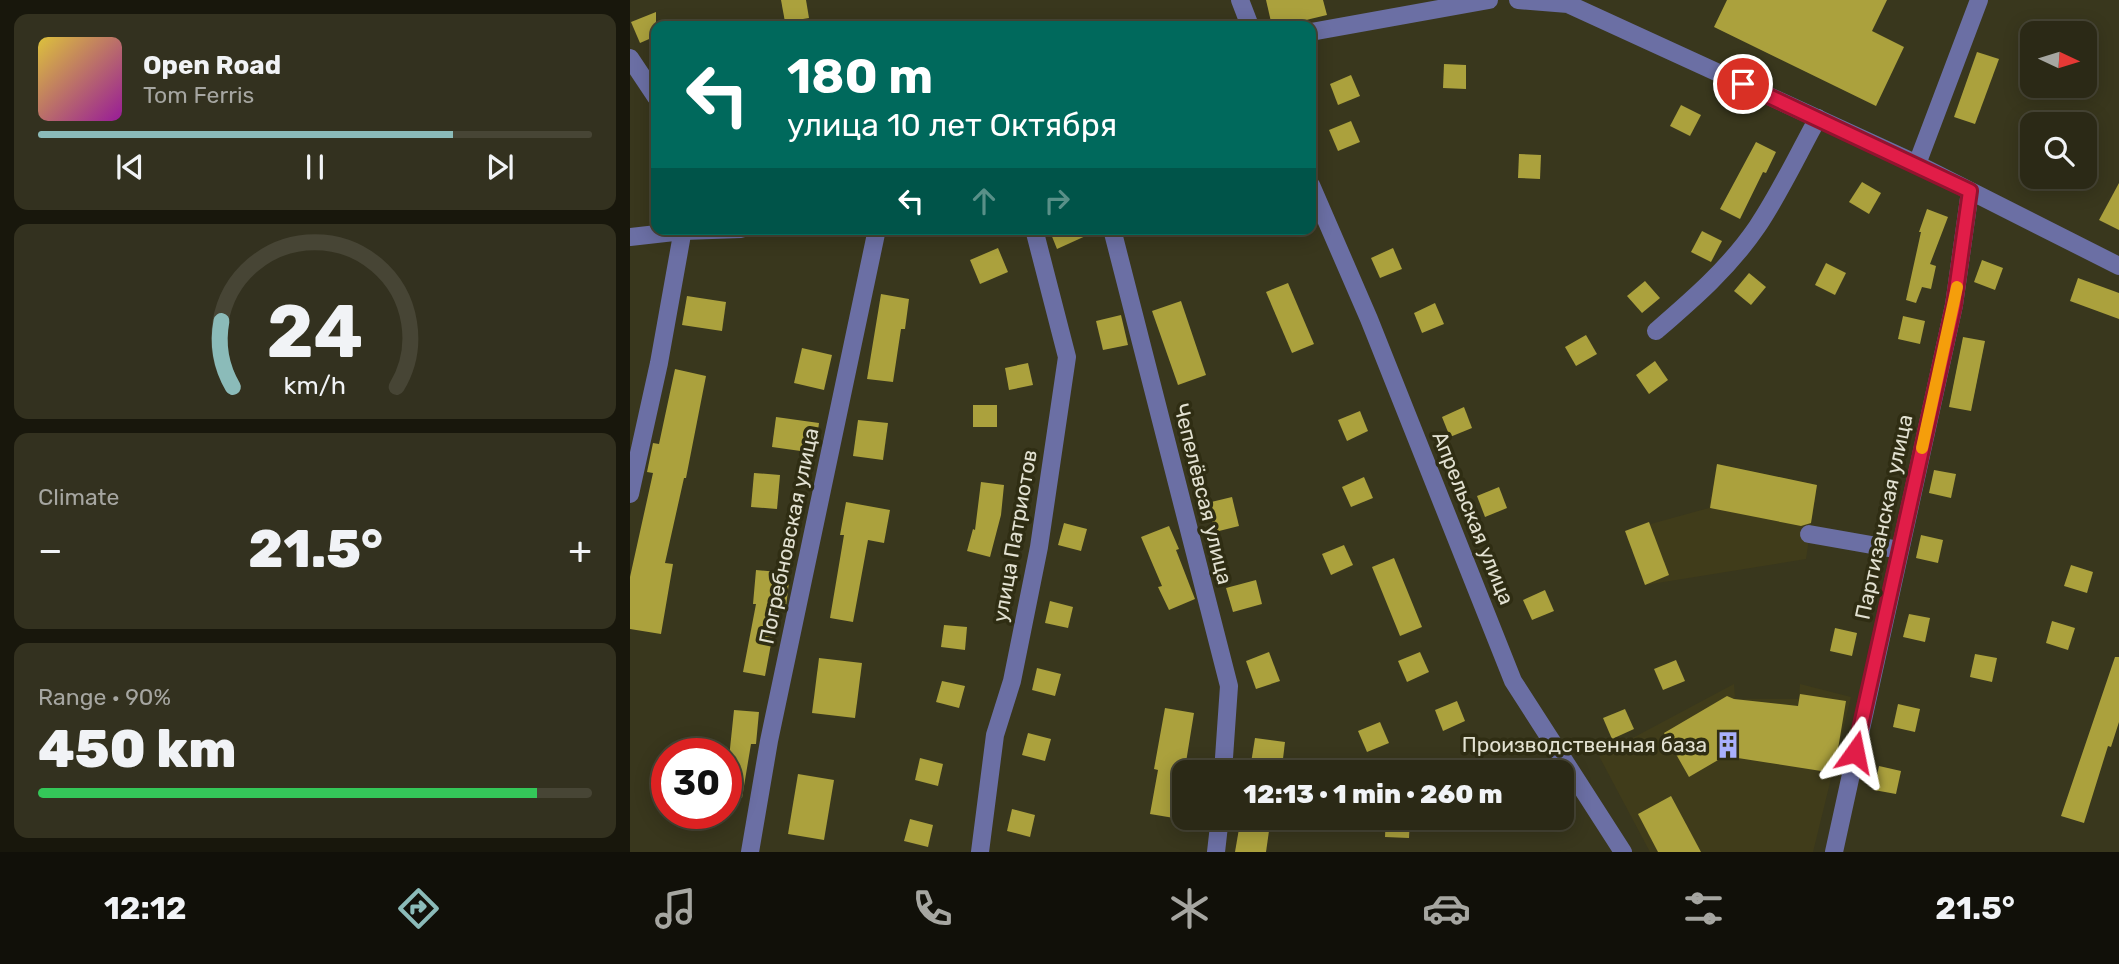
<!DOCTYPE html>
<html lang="en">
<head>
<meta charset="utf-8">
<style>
  :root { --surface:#2b2916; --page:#33311f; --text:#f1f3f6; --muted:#a6a6a1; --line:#474535; --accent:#8bbbb9 }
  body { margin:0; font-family:Rubik,sans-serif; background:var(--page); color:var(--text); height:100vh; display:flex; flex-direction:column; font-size:26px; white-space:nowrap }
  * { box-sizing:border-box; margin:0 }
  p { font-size:23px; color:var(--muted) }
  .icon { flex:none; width:38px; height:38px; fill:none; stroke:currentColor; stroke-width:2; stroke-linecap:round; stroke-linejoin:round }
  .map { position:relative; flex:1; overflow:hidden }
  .panel { display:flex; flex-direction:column; gap:14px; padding:14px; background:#18170c; width:630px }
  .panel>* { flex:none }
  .hud { position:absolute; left:21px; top:21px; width:665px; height:214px; border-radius:14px; box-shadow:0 4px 18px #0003,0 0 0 2px var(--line); background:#00695c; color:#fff; overflow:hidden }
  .needle { width:46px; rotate:94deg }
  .buttons { position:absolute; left:1390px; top:21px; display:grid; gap:14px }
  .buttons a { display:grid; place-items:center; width:77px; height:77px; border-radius:14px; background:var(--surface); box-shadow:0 4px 18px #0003,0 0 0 2px var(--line); font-size:35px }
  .speed { position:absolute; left:21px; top:738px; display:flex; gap:14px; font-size:35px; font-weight:700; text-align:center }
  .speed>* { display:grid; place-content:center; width:91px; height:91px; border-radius:50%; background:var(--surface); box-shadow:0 4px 18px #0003,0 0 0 2px var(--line); line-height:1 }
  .speed .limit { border:10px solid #d22; background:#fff; color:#111 }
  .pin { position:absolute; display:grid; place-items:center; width:60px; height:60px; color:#fff; margin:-30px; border:4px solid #fff; border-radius:50%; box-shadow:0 2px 7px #0007 }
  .me { position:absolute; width:77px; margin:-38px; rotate:12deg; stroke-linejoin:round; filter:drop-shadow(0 0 5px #0008) }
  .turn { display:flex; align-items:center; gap:24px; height:147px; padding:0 21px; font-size:32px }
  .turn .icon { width:91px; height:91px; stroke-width:2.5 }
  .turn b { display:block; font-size:49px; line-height:60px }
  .lanes { display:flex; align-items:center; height:66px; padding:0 21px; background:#0003; justify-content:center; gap:35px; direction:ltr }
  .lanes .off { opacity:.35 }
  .big { font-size:52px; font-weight:800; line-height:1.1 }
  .panel .widget { flex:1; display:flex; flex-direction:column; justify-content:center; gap:10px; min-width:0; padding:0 24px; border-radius:14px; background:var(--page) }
  .panel .dial { align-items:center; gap:0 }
  .dial svg { height:182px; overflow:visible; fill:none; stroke:var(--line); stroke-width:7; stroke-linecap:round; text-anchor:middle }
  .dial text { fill:var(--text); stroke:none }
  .song { display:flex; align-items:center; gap:21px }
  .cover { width:84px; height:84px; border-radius:10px; background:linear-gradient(135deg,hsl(50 70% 55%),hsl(300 70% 35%)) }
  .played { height:7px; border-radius:4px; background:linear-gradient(90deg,var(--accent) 75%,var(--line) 75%) }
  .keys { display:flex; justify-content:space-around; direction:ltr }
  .heat { display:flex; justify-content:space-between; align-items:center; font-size:38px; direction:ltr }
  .charge { height:10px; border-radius:5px; background:linear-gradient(90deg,#34c759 90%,var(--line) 0) }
  .trip { position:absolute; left:542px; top:760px; width:402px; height:70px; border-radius:14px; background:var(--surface); box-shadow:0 4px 18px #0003,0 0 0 2px var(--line); font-weight:800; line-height:70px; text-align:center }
  .dock { display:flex; height:112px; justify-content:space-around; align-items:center; background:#111009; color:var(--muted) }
  .dock .icon { width:49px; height:49px }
  .dock .selected { color:var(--accent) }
  .dock b { font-size:32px; color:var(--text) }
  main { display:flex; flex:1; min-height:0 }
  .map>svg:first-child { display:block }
  .built { fill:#403c1a }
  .building { fill:#aba13d }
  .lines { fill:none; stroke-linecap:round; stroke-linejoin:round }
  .minor { stroke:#6b6fa4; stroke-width:18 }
  .route-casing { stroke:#92132f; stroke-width:18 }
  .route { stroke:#e11d48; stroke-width:12 }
  .slow { stroke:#f59e0b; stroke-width:12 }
  .labels { text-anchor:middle; stroke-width:7; stroke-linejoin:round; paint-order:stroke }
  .street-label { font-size:21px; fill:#e2e1d1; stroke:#2f2d13 }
  .poi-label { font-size:21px; fill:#e2e1d1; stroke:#2f2d13; text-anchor:end }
</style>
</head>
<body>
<main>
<section class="panel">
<div class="widget">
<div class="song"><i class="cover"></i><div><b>Open Road</b><p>Tom Ferris</p></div></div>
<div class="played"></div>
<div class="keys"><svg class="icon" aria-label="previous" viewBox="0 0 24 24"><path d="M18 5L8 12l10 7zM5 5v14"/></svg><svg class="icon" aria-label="pause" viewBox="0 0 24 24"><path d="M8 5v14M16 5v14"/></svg><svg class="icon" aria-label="next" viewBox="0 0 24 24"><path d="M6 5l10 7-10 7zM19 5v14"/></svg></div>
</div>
<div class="widget dial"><svg viewBox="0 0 100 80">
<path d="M14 69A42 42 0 1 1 86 69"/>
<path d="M14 69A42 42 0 0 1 9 40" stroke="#8bbbb9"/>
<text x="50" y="56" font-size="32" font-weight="700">24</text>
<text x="50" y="72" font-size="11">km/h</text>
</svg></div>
<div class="widget"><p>Climate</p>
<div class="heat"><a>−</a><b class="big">21.5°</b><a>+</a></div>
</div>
<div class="widget"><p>Range · 90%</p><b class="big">450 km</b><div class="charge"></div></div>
</section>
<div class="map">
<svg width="1489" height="852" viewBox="0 0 1489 852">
  <rect width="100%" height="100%" fill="#39371d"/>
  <g class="built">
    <polygon points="1087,464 1187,485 1176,559 1015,585 995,531 1079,508"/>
    <polygon points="1104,684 1105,699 1169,699 1170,684 1221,697 1183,852 1020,852 969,756"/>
  </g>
  <g class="building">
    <polygon points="151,0 176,0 179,18 155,22"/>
    <polygon points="636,0 693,0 697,15 651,26 642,26"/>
    <polygon points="1097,0 1257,0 1242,31 1274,47 1246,106 1084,27"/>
    <polygon points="26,12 26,36 10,43 1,22"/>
    <polygon points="1347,52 1369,59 1345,124 1324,117"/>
    <polygon points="814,64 836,65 836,89 813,88"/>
    <polygon points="721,75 730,96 708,105 700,84"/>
    <polygon points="1051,105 1071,115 1060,136 1040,126"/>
    <polygon points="721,121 730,142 708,151 699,130"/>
    <polygon points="1126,142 1146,152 1136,173 1133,172 1110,219 1090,209"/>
    <polygon points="889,154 911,155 910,179 888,178"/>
    <polygon points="1232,182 1251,193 1239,214 1219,202"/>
    <polygon points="1489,183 1489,230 1469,220"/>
    <polygon points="1297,209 1318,217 1300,264 1306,266 1301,289 1292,287 1286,303 1276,300 1291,232 1289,232"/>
    <polygon points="419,229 471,229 427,249"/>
    <polygon points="1072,231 1092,241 1081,262 1061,252"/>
    <polygon points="368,248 378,272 350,284 340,260"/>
    <polygon points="763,248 772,269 750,278 741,258"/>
    <polygon points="1352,260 1373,268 1365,290 1344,282"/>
    <polygon points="1196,263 1216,273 1205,295 1185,285"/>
    <polygon points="1119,273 1136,287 1121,305 1104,291"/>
    <polygon points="1448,278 1489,293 1489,319 1440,301"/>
    <polygon points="1015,281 1030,298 1012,313 997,296"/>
    <polygon points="658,283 684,344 662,353 636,292"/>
    <polygon points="251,294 279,299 275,329 271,329 263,382 237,379"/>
    <polygon points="57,296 96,302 92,331 52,325"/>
    <polygon points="551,301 576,375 548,385 522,311"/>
    <polygon points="805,303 814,324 792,333 784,313"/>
    <polygon points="491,315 498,345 473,350 466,321"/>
    <polygon points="1273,316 1295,321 1290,344 1268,339"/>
    <polygon points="956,335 967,354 946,366 935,347"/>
    <polygon points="1333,337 1355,341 1341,411 1319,407"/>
    <polygon points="172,348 202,355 194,390 164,383"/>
    <polygon points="1025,361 1038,380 1019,394 1006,375"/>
    <polygon points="398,363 403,385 379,390 375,368"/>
    <polygon points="45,369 76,376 56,478 54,478 35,563 43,564 31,634 0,629 0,577 23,473 17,472 23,443 29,444"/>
    <rect x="343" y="405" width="24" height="22"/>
    <polygon points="834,407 842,428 820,437 812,417"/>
    <polygon points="730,411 738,431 717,441 708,420"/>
    <polygon points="146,417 189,423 185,453 142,447"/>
    <polygon points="228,420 258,423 253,460 223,456"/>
    <polygon points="1087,464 1187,485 1181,523 1171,526 1080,508"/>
    <polygon points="1304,470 1326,474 1321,498 1299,493"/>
    <polygon points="124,473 150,475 147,509 121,507"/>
    <polygon points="734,477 743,498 721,507 712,487"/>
    <polygon points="351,482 374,485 371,515 360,557 337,551 343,529 345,530"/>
    <polygon points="869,487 877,508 855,517 847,496"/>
    <polygon points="602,497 609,526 585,532 577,503"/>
    <polygon points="216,502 260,510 254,543 238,540 223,622 200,618 214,535 210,535"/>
    <polygon points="1019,522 1039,575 1015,585 995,531"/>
    <polygon points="434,523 457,529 451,551 428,545"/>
    <polygon points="539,526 549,549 546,550 565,599 539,610 528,587 532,586 511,537"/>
    <polygon points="1291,535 1313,540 1308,563 1286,558"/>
    <polygon points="714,545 723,565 701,575 692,554"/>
    <polygon points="764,558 792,627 770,636 742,567"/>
    <polygon points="1441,565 1463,572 1457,593 1434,586"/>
    <polygon points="126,570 160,573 156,607 148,607 135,676 113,672 126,604 123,604"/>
    <polygon points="626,580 632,604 603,612 596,588"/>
    <polygon points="915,590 924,611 902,620 893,600"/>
    <polygon points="420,601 443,607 438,628 415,623"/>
    <polygon points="1279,614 1300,618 1295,642 1273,637"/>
    <polygon points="1422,621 1445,628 1438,650 1416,643"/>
    <polygon points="314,625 337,627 335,650 311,647"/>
    <polygon points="1205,628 1227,633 1222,656 1200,651"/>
    <polygon points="639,652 650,681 626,689 616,661"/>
    <polygon points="790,652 799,672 777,682 768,661"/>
    <polygon points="1345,654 1367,658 1362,682 1340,677"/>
    <polygon points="1485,657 1489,657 1489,722 1481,747 1478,746 1454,823 1431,816"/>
    <polygon points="189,658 232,663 225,718 182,713"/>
    <polygon points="1046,660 1055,681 1033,690 1024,669"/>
    <polygon points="407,668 431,674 425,696 402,690"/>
    <polygon points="312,681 335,686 329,708 306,702"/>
    <polygon points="1170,694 1216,701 1204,773 1095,756 1059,777 1034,733 1097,696 1104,699 1168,706"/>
    <polygon points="827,701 835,721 813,731 805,710"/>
    <polygon points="1268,704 1290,709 1285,732 1263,727"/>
    <polygon points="535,708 564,713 551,793 554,794 550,819 520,814 528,770 524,769"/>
    <polygon points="995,709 1004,729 982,739 973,718"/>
    <polygon points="104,710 129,712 126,744 121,744 112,798 96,795 96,758 99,758"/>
    <polygon points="750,722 759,743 737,752 728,731"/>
    <polygon points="398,733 421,739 415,761 392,755"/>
    <polygon points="625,738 655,742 652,767 621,763"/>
    <polygon points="290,758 313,764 308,786 285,780"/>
    <polygon points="1249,766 1271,771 1266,794 1244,790"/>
    <polygon points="168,774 204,780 194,840 158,834"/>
    <polygon points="1041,796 1071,852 1028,852 1008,814"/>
    <polygon points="382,809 405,815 400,837 377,831"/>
    <polygon points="611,817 641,817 636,852 605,852"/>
    <polygon points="756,817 780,817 779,838 755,837"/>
    <polygon points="280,819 303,825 298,847 274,841"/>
  </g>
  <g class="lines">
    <g class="minor">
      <polyline points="610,0 620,26"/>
      <polyline points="888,0 938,4 1287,164 1489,266"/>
      <polyline points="681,32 859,0"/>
      <polyline points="0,58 26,97"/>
      <polyline points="1287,164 1349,0"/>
      <polyline points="681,185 739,319 883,681 993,852"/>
      <polyline points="482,229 599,686 593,772"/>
      <polyline points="0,237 53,231 111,229"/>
      <path d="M1026,331c37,-32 73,-63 101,-104 23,-34 41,-73 61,-109"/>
      <polyline points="0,494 29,363 53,229"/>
      <polyline points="1179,534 1270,550"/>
      <polyline points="120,852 139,741 247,229"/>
      <polyline points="350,852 365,735 382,681 409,547 437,357 404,229"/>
      <polyline points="586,852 590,817"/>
      <polyline points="1204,852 1324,305 1340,191"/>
    </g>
  </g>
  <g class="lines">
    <defs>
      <polyline id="route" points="1113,84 1340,191 1324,305 1225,752"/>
    </defs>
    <use href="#route" class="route-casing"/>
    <use href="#route" class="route"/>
    <polyline class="slow" points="1292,448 1327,287"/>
  </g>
  <defs>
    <symbol id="building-bare" viewBox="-9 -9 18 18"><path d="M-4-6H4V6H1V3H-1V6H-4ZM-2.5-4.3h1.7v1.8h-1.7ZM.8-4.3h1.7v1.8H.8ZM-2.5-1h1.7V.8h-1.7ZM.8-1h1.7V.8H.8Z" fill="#a9b0fc" stroke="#2f2d13" stroke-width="2.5" paint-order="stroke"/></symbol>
  </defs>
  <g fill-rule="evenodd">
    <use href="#building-bare" x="1079" y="726" width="38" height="38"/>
  </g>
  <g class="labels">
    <g class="street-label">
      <text transform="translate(573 494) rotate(76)" y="7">Чепелёвсая улица</text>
      <text transform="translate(1254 517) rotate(-78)" y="7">Партизанская улица</text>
      <text transform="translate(843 518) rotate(68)" y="7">Апрельская улица</text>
      <text transform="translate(159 536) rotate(-78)" y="7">Погребновская улица</text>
      <text transform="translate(385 536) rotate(-80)" y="7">улица Патриотов</text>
    </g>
    <g class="poi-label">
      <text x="1077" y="752">Производственная база</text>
    </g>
  </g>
</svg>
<div class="buttons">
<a><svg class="needle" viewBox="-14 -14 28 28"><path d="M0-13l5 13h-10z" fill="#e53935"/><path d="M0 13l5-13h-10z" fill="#a6a6a1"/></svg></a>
<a><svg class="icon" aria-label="search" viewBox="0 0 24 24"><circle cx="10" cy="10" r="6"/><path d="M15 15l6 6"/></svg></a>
</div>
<div class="speed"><div class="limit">30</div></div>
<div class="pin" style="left:1113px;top:84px;background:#d93025"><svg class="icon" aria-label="arrive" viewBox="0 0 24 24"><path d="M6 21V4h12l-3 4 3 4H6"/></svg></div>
<svg class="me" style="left:1225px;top:752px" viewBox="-20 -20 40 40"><path d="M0-17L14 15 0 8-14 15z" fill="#e11d48" stroke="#fff" stroke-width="4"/></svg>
<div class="trip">12:13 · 1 min · 260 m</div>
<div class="hud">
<div class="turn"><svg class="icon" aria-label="left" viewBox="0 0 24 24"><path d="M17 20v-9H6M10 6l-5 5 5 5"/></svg><div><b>180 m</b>улица 10 лет Октября</div></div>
<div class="lanes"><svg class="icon" aria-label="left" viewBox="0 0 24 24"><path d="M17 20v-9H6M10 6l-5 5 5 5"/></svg><svg class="icon off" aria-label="ahead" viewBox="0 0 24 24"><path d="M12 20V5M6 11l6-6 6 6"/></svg><svg class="icon off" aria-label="right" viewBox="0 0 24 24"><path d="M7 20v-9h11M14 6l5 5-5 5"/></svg></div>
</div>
</div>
</main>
<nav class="dock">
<b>12:12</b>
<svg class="icon selected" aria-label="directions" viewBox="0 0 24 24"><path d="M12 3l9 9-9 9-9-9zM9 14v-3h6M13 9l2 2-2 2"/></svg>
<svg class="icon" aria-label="music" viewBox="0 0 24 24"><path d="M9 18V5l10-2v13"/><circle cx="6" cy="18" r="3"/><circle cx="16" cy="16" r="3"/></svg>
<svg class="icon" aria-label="phone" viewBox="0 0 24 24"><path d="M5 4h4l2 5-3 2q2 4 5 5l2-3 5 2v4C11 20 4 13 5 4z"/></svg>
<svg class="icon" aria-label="climate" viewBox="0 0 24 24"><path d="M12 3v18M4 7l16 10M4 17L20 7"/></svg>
<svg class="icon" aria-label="car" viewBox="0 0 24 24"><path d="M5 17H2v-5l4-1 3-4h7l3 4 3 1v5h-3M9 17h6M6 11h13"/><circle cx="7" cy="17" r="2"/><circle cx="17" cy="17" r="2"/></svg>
<svg class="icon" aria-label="filters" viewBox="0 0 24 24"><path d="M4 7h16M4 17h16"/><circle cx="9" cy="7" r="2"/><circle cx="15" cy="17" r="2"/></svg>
<b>21.5°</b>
</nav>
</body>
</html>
